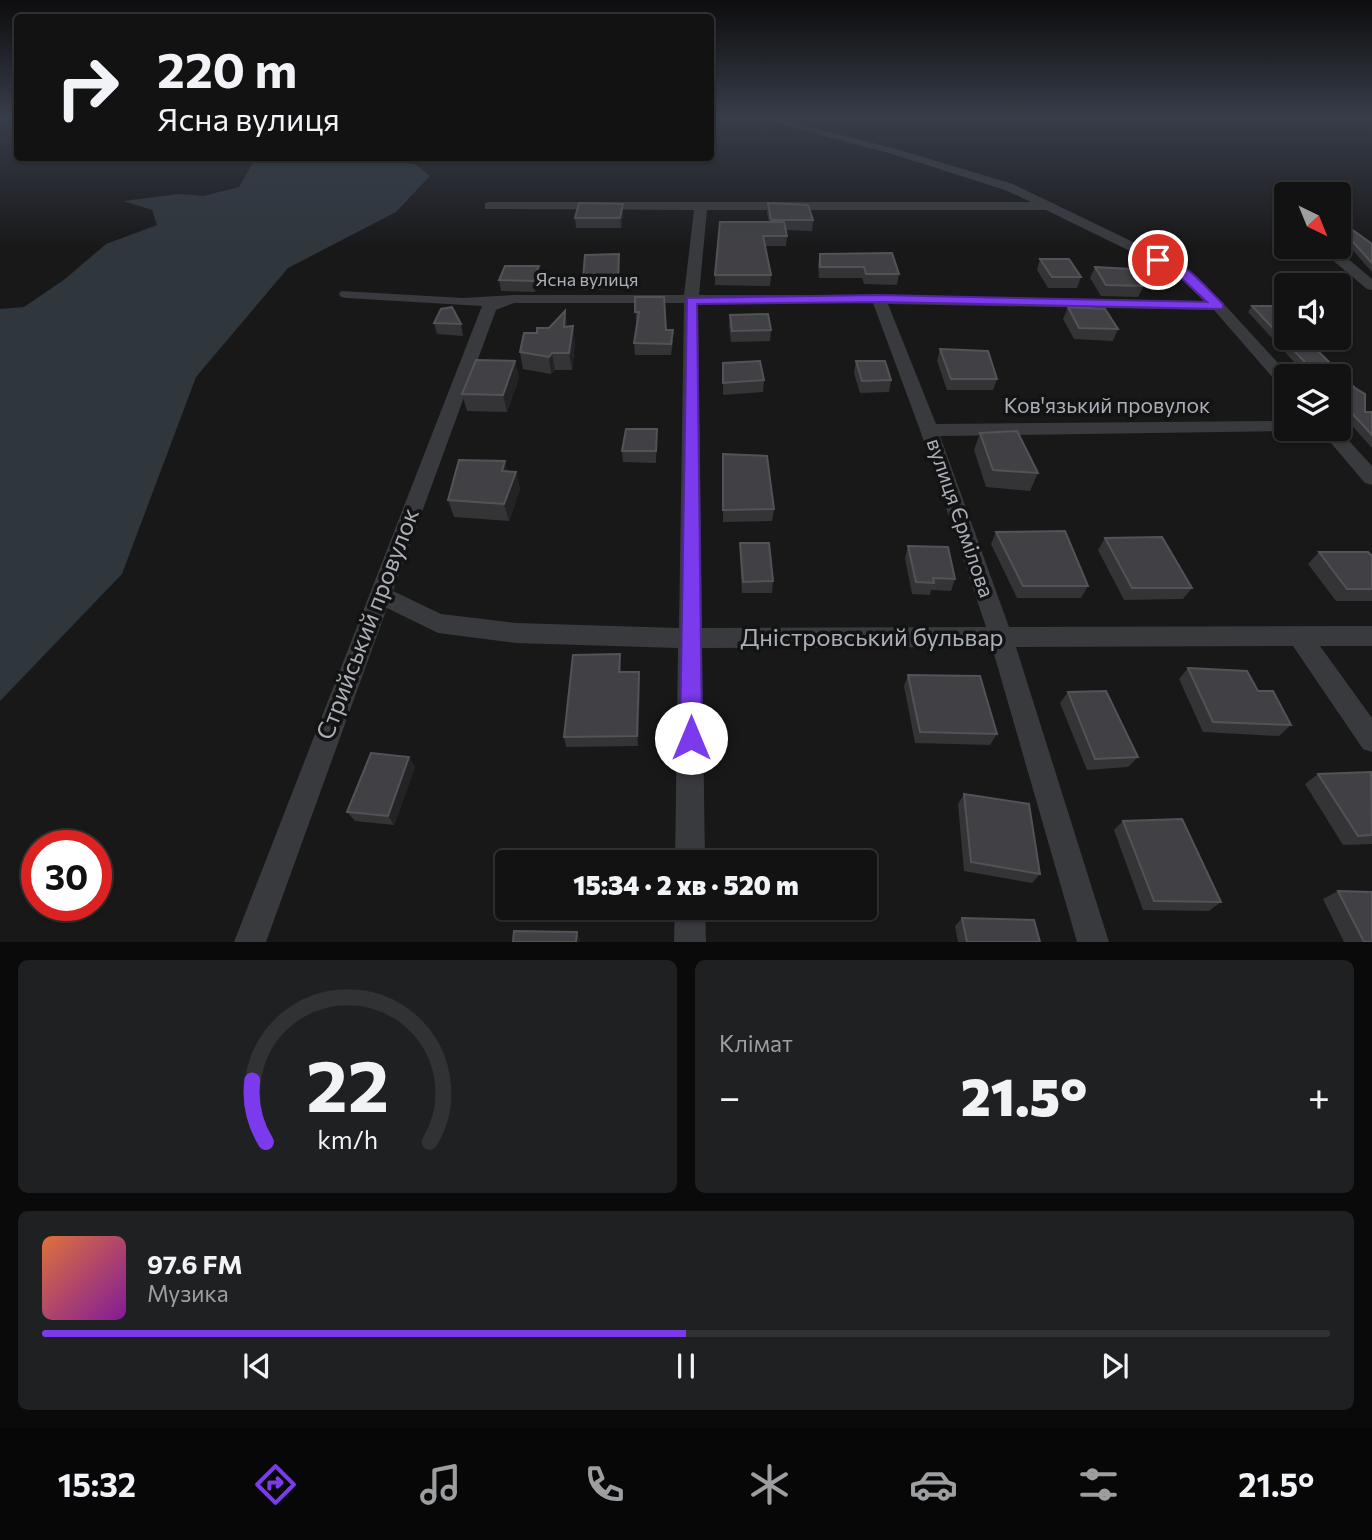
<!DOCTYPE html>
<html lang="uk">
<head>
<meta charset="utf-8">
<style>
  :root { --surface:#121213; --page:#1f2021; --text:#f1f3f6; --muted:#9c9ea0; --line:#313233; --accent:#7c3aed }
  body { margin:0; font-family:Commissioner,sans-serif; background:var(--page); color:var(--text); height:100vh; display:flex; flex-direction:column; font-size:26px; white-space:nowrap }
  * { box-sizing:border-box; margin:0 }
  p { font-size:23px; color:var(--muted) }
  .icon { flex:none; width:38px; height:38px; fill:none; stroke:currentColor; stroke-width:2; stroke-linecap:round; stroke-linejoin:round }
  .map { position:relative; height:942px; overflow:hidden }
  .sheet { display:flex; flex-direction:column; gap:18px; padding:18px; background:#0a0a0a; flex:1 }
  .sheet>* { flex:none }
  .top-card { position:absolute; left:14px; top:14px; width:700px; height:147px; border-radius:7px; box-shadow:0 2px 5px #0004,0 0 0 2px var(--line); background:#121213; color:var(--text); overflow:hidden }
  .needle { width:46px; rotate:137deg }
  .buttons { position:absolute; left:1274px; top:182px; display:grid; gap:14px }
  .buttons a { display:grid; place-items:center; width:77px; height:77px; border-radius:7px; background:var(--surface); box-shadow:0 2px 5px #0004,0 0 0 2px var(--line); font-size:35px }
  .speed { position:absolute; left:21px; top:830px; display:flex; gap:14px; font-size:35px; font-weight:700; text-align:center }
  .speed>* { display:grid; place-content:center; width:91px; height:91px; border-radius:50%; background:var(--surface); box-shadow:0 2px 5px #0004,0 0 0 2px var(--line); line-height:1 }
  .speed .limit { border:10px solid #d22; background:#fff; color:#111 }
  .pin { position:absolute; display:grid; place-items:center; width:60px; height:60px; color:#fff; margin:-30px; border:4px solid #fff; border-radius:50%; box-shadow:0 2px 7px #0007 }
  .me { position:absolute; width:77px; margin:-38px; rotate:0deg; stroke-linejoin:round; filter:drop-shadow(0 0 5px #0008) }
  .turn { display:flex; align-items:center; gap:24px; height:147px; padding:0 28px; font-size:32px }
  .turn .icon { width:91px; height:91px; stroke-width:2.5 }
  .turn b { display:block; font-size:49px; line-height:60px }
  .big { font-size:52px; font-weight:800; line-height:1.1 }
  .sheet .widget { flex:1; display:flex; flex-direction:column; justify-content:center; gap:10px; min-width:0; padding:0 24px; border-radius:10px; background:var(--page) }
  .sheet .dial { align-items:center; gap:0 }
  .dial svg { height:182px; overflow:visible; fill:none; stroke:var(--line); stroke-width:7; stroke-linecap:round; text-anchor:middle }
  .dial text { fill:var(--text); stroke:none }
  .song { display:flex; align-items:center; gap:21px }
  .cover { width:84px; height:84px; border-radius:10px; background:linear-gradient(135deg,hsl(20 70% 55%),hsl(290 70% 35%)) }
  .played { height:7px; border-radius:4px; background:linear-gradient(90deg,var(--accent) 50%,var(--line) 50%) }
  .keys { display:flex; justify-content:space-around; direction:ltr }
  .heat { display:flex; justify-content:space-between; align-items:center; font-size:38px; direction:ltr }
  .sheet .tiles { flex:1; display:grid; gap:18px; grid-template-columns:1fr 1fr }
  .widget:last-child { grid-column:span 2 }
  .trip { position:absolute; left:495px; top:850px; width:382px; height:70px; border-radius:7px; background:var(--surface); box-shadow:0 2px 5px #0004,0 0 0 2px var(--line); font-weight:800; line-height:70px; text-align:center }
  .tab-bar { display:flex; height:112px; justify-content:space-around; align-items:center; background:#070708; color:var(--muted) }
  .tab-bar .icon { width:49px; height:49px }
  .tab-bar .current { color:var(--accent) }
  .tab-bar b { font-size:32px; color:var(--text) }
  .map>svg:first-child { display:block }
  .water { fill:#2f363c }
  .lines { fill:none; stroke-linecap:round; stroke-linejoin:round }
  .minor { fill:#393a3e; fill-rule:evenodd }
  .wall { fill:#343437 }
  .shaded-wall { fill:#232325 }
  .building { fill:#414145; stroke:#515357; stroke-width:2 }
  .route { fill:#7c3aed; stroke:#51269a; stroke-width:2 }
  .labels { text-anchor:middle; stroke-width:7; stroke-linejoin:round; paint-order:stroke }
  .far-street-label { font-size:18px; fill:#abafb8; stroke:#131314 }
  .street-label { font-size:21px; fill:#abafb8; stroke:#131314 }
  .near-street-label { font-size:24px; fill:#abafb8; stroke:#131314 }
</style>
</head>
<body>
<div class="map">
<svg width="1372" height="942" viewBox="0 0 1372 942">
  <rect width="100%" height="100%" fill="#181819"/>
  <polygon class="water" points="256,158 361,158 415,164 430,176 396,212 288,268 196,377 122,574 0,701 0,309 24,307 65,279 106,244 157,225 152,210 123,201 179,194 203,196 239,187"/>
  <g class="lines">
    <g class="minor">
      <path d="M755,117h16l129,33 113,34 172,83 38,36 67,73h-4v11l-6,-1 -66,-76 -326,-6 48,120 350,-3v8h8l-2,2 -352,5 69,191 363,-1v20h-52l52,72v34l-9,-3 -70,-103 -277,1 93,295h-32l-85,-295 -290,1 3,215h-30l3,-215 -162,-5 -78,-10 -51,-25 -121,334h-32l248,-636 -136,-8 -5,-1 -2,-3 2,-3 122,7 51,-3h170l10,-85 -209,-1v-6l4,-1h542l-26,-12 -113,-36zM707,210h339l129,63 29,28 -325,-6h-180zM514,303h170l-5,325 -163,-5 -75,-9 -48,-23 103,-281zM698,303h175l47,127 66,197 -284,1z"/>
      <polygon points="1324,247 1334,247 1372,279 1372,290 1367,289 1324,253"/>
      <polygon points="1319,429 1338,429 1372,466 1372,485 1365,483"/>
      <polygon points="675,908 705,908 706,942 674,942"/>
    </g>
  </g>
  <g class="wall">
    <polygon points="768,203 813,220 812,231 786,230 787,236 786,246 765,246 771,275 770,286 715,285 715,275 769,222 767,213"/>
    <polygon points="623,204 623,214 621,228 576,228 575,218"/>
    <polygon points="1345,233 1372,244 1372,272 1342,238"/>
    <polygon points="820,254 899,274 897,285 864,284 862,278 819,278 818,265"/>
    <polygon points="1040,259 1081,277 1077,288 1048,288 1037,270"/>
    <polygon points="620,265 618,289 584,290 583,279"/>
    <polygon points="1095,267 1144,286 1138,297 1101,296 1090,278"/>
    <polygon points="540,277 535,292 501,291 499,280"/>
    <polygon points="635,297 666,330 673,341 671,355 635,355 634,343 637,323 636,323"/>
    <polygon points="1252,306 1273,306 1286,319 1286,338 1305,338 1355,388 1365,394 1365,412 1372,412 1372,448 1339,411 1339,376 1307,376 1248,312"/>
    <polygon points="1068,307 1118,329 1113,341 1074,339 1063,319"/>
    <polygon points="565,311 567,327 575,343 572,370 555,370 551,374 523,369 520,352 537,333 549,328"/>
    <polygon points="730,315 771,330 770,341 731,342 729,326"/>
    <polygon points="434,323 461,324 463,336 437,334"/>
    <polygon points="940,349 997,379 993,390 947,390 937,361"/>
    <polygon points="515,361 519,378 507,412 467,411 462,394"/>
    <polygon points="856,361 891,380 889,392 860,393 854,373"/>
    <polygon points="723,363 764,380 763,392 723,395"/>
    <polygon points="657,429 656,463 623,462 622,451"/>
    <polygon points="980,433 1038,473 1030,491 986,487 974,450"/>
    <polygon points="723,454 774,509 772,521 723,522"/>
    <polygon points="507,471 516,472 520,489 509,521 454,517 448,500"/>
    <polygon points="996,532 1088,586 1081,598 1017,598 991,544"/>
    <polygon points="1105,538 1192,588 1183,599 1124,600 1098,550"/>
    <polygon points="740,543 773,581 772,593 742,593 740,555"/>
    <polygon points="908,546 955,579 951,591 931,590 930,595 912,594 905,558"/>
    <polygon points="1319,552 1372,556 1372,601 1336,601 1308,564"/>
    <polygon points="620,654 621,672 639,672 640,683 638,746 566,747 564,737"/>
    <polygon points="1188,668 1258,691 1291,725 1279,736 1203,732 1179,679"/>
    <polygon points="908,675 997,734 990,745 915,743 904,686"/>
    <polygon points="1068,692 1138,757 1128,767 1087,770 1060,703"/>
    <polygon points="409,757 415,767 394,825 355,821 347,812"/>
    <polygon points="1372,773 1372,844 1343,845 1305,784 1318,774"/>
    <polygon points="964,794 1040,874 1032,883 964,871 958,804"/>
    <polygon points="1123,821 1221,902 1209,911 1143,910 1114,830"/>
    <polygon points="1338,891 1372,942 1344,942 1323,899"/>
    <polygon points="962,918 1040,942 958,942 955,926"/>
  </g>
  <g class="shaded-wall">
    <polygon points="623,204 623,214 621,228 620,218"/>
    <polygon points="619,254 620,265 618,289 618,278"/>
    <polygon points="539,266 540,277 535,292 533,281"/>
    <polygon points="565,311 568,328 564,327"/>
    <polygon points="573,326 575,343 572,370 569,353"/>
    <polygon points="552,353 555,370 551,374 549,357"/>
    <polygon points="515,361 519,378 507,412 503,395"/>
    <polygon points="505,461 508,478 502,471"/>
    <polygon points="516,472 520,489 509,521 504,504"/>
    <polygon points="639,672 640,683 638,746 637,736"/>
    <polygon points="409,757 415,767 394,825 388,816"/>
    <polygon points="577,932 580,940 580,942 576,942"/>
  </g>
  <g class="building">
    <polygon points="579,203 623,204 620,218 575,218"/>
    <polygon points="768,203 808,205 813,220 771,220"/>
    <polygon points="720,222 784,222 787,236 763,236 771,275 715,275"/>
    <polygon points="1350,228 1372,244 1372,263 1345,233"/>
    <polygon points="892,253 899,274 866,274 864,267 820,267 820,254"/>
    <polygon points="619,254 618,278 583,279 585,255"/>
    <polygon points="1040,259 1069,259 1081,277 1052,277"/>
    <polygon points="505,266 539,266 533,281 499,280"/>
    <polygon points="1095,267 1132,269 1144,286 1106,285"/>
    <polygon points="635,297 664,297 666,330 673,330 671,344 634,343 639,312 635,312"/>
    <polygon points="1252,306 1273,306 1286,319 1286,338 1305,338 1355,388 1365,394 1365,412 1372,412 1372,435 1339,399 1339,376 1318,376"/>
    <polygon points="452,307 461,324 434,323 441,309"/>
    <polygon points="1068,307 1105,309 1118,329 1079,328"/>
    <polygon points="565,311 564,327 573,326 569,353 552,353 549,357 520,352 524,333 537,333 537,328 549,328"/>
    <polygon points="768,314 771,330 732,331 730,315"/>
    <polygon points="940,349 988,351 997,379 951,379"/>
    <polygon points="476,360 515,361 503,395 462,394"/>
    <polygon points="760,361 764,380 723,383 723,363"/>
    <polygon points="856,361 885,361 891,380 862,381"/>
    <polygon points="626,429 657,429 656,451 622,451"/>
    <polygon points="1017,431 1038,473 993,470 980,433"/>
    <polygon points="723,454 767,456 774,509 723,510"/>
    <polygon points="459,460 505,461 502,471 516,472 504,504 448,500"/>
    <polygon points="1065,531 1088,586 1023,586 996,532"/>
    <polygon points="1162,537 1192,588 1132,588 1105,538"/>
    <polygon points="740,543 769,543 773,581 743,582"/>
    <polygon points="908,546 948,547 955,579 933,578 934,583 916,582"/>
    <polygon points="1319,552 1368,552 1372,556 1372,589 1347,589"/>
    <polygon points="620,654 619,672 639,672 637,736 564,737 573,655"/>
    <polygon points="1188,668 1247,671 1258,691 1273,691 1291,725 1213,722"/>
    <polygon points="908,675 980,676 997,734 920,732"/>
    <polygon points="1106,691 1138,757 1095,759 1068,692"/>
    <polygon points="371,753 409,757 388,816 347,812"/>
    <polygon points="1371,772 1372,835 1358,836 1318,774"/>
    <polygon points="964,794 1029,804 1040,874 971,862"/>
    <polygon points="1182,819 1221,902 1154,901 1123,821"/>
    <polygon points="1338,891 1372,892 1372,942 1364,942"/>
    <polygon points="962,918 1034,920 1040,942 967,942"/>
    <polygon points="514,931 577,932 576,942 513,942"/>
  </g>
  <linearGradient id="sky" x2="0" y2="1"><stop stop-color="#0d0d0e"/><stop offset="0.47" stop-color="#373d49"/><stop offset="1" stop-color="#373d49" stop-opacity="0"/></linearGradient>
  <rect width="1372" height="249" fill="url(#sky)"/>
  <path class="route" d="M1154,257c26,-3 52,31 69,47v5l-344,-7 -182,2 5,434 -3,7 -8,3 -8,-3 -3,-7 7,-440 192,-3 328,7 -31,-29 -22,-11z"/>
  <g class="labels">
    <g class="far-street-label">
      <text x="587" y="286">Ясна вулиця</text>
    </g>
    <g class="street-label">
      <text x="1107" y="413">Ков'язький провулок</text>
      <text transform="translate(960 518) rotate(71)" y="7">вулиця Єрмілова</text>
    </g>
    <g class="near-street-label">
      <text transform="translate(368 624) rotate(-69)" y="8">Стрийський провулок</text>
      <text x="872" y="646">Дністровський бульвар</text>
    </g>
  </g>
</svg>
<div class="buttons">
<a><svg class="needle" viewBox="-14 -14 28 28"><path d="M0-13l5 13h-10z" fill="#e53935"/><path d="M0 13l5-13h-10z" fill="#9c9ea0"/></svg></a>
<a><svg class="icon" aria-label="sound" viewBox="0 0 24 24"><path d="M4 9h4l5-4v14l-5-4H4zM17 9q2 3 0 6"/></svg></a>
<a><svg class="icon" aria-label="layers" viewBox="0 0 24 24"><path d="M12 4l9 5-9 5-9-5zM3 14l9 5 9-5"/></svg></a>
</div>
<div class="speed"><div class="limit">30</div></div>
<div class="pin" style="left:1158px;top:260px;background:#d93025"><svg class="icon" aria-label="arrive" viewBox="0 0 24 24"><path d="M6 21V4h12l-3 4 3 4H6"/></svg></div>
<svg class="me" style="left:691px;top:738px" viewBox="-20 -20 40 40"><circle r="19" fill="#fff"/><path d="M0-13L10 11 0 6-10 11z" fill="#7c3aed"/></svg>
<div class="trip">15:34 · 2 хв · 520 m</div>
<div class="top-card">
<div class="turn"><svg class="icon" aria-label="right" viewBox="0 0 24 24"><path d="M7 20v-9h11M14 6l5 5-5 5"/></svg><div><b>220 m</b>Ясна вулиця</div></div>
</div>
</div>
<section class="sheet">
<div class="tiles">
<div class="widget dial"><svg viewBox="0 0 100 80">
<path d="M14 69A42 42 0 1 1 86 69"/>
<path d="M14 69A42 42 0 0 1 8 42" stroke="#7c3aed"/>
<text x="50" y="56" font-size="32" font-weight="700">22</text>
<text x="50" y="72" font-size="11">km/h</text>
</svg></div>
<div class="widget"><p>Клімат</p>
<div class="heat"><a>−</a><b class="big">21.5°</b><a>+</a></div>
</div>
<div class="widget">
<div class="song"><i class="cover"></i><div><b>97.6 FM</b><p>Музика</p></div></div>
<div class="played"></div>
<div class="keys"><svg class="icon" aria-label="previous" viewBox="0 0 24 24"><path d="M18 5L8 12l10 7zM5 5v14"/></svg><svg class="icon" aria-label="pause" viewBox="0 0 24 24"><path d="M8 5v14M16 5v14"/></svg><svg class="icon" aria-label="next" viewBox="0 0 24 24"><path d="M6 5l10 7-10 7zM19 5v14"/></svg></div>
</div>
</div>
</section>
<nav class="tab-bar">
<b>15:32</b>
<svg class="icon current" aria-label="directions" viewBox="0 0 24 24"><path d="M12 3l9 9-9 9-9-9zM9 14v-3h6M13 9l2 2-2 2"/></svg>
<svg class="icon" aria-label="music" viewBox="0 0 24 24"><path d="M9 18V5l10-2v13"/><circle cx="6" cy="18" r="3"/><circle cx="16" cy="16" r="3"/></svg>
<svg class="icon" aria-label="phone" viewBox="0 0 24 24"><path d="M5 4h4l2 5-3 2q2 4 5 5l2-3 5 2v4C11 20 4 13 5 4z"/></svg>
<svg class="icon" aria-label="climate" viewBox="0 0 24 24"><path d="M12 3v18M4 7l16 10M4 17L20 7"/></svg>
<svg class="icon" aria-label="car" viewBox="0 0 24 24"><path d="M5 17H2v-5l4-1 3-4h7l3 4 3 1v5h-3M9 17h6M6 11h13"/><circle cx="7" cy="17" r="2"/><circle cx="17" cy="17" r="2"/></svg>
<svg class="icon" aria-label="filters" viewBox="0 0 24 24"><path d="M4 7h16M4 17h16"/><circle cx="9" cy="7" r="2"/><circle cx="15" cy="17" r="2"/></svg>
<b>21.5°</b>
</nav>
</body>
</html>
